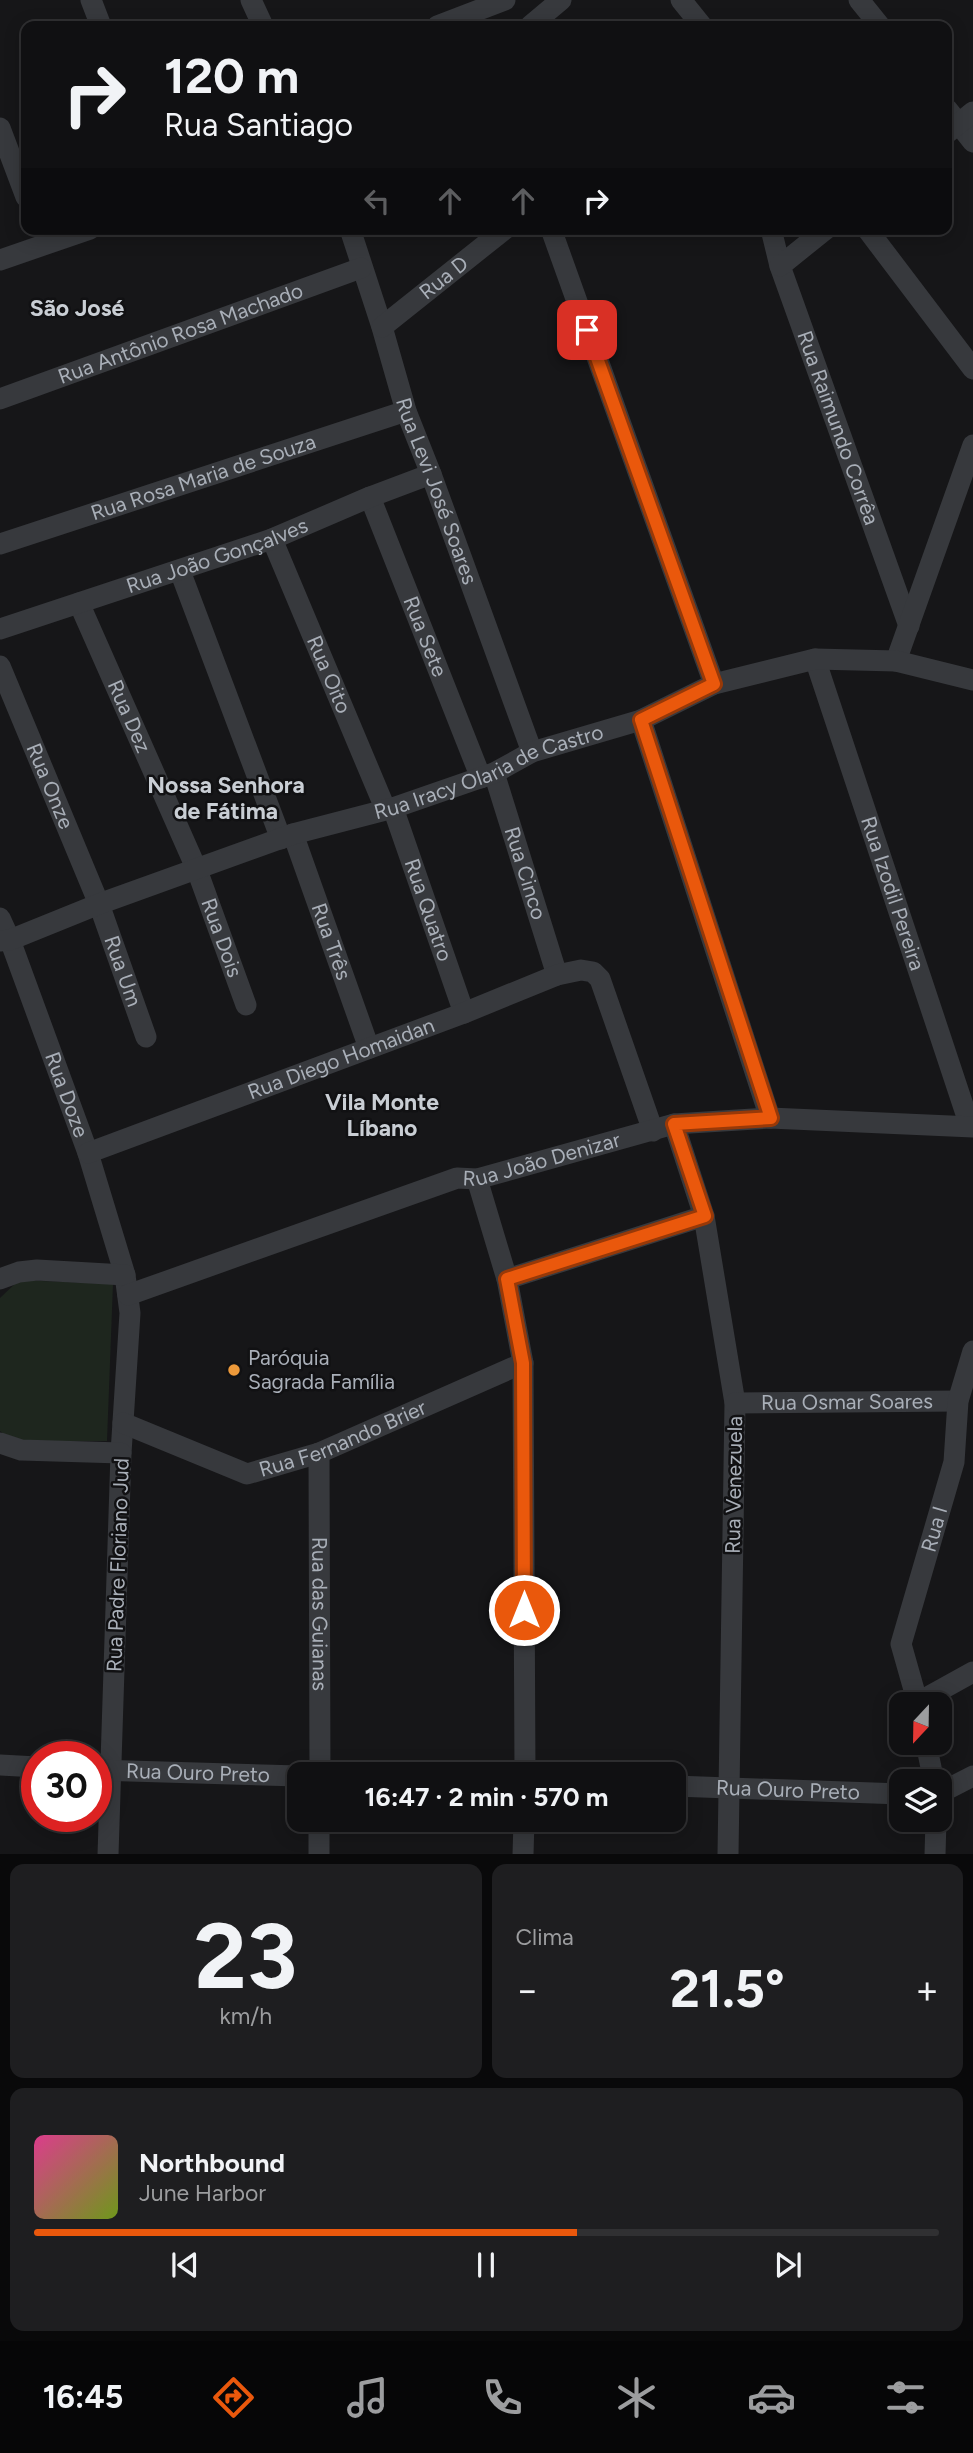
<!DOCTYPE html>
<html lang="pt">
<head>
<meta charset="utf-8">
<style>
  :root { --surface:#101012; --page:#1e1e20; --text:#f1f3f6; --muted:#9c9d9f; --line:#303032; --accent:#ea580c }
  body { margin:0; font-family:Figtree,sans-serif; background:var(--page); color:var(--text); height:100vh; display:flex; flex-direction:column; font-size:26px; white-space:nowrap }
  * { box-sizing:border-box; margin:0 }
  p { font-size:23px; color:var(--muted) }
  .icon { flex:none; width:38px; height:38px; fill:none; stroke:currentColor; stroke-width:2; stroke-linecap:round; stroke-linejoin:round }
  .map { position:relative; height:1854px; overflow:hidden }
  .sheet { display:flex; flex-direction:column; gap:10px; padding:10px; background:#09090a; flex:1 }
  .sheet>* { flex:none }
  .guide { position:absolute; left:21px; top:21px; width:931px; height:214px; border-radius:14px; box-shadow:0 4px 18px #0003,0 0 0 2px var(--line); background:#101012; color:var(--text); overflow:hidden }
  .needle { width:46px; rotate:202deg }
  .fabs { position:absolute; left:889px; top:1692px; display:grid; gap:14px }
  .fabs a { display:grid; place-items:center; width:63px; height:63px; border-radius:14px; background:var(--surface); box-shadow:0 4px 18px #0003,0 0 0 2px var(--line); font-size:35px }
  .speed { position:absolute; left:21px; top:1741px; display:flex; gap:14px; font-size:35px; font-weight:700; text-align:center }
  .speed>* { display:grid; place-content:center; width:91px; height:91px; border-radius:50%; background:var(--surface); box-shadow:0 4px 18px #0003,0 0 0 2px var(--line); line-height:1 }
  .speed .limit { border:10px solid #d22; background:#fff; color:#111 }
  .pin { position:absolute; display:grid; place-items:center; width:60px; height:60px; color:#fff; margin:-30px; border-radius:14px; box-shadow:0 4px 10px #0006 }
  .me { position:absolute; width:77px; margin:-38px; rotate:0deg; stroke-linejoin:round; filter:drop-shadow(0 0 5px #0008) }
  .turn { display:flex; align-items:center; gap:24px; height:147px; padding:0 28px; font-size:32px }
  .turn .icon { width:91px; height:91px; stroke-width:2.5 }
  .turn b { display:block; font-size:49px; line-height:60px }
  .lanes { display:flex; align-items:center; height:66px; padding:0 28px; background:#0003; justify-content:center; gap:35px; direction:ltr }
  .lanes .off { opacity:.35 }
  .big { font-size:52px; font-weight:700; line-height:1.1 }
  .sheet .card { flex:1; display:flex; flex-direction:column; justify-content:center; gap:10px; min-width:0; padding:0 24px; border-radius:14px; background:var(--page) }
  .sheet .dial { align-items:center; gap:0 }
  .dial b { font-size:91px; line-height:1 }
  .song { display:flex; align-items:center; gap:21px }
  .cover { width:84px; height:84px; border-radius:10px; background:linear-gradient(135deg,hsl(330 70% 55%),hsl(80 70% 35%)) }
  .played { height:7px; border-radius:4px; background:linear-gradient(90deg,var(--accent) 60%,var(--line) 60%) }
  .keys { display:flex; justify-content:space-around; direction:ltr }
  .heat { display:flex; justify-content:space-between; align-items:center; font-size:38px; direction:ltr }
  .sheet .tiles { flex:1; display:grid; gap:10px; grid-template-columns:1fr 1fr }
  .card:last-child { grid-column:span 2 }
  .trip { position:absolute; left:287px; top:1762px; width:399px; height:70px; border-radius:14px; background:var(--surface); box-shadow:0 4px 18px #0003,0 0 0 2px var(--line); font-weight:700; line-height:70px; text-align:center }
  .dock { display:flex; height:112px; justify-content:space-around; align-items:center; background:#060607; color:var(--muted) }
  .dock .icon { width:49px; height:49px }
  .dock .active { color:var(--accent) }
  .dock b { font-size:32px; color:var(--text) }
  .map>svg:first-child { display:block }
  .green { fill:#1e261e }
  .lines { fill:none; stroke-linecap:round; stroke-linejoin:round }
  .minor { stroke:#37393d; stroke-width:21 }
  .route-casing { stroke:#983908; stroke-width:18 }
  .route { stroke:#ea580c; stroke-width:12 }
  .poi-dot { fill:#ec993a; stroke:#111113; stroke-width:2.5 }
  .labels { text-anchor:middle; stroke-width:5; stroke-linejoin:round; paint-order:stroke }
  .street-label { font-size:21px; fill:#a9afb8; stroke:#111113 }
  .poi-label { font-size:21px; fill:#a9afb8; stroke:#111113; text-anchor:start }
  .neighbourhood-label { font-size:23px; font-weight:bold; fill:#c9ced4; stroke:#111113 }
</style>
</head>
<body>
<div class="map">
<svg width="973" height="1855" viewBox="0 0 973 1855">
  <rect width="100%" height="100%" fill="#161618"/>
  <polygon class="green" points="19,1280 113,1284 107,1441 12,1441 0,1431 0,1298"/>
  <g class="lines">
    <g class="minor">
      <polyline points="91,0 101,26"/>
      <polyline points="251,0 263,26"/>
      <polyline points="681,0 702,26"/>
      <polyline points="859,0 880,26"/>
      <polyline points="437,26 505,0"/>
      <polyline points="530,26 561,0"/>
      <polyline points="947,109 973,142"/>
      <polyline points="0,128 26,197"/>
      <polyline points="947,133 973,112"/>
      <path id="s1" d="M350,229l32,98 24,84 25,63 101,278"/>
      <polyline points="551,229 714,684"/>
      <path id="s2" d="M771,229l9,37 129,360"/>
      <polyline points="867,229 973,369"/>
      <polyline points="0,260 90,229"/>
      <polyline points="780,266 826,229"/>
      <path id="s3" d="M382,327l123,-98"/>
      <path id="s4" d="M0,399l361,-131"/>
      <path id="s5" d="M370,497l111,281"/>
      <path id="s6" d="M272,539l113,269"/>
      <path id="s7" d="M0,544l406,-133"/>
      <polyline points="180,571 281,839"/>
      <path id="s8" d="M79,603l118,267 49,135"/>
      <path id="s9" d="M0,629l272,-90 98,-42 61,-23"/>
      <path id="s10" d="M815,659l155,467"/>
      <polyline points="896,661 973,445"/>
      <path id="s11" d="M0,666l99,238 47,133"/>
      <polyline points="641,720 770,1118"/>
      <path id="s12" d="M494,773l63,202"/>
      <path id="s13" d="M393,808l71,205"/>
      <path id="s14" d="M293,834l76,214"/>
      <path id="s15" d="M0,918l10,22 78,213 37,122 5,38 -9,140 -13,402"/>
      <path id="s16" d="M0,941l10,-1 89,-36 194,-70 100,-26 101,-35 38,-21 109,-32 73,-36 101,-25 81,2 77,19"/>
      <polyline points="674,1124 704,1216 735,1403 728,1855"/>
      <path id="s17" d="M88,1153l376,-140 93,-38 24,-5 12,2 7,7 53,152"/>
      <polyline points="477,1179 507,1279 523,1363 525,1774"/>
      <polyline points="0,1279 19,1272 37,1270 125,1275"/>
      <polyline points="507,1279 704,1216"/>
      <path id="s18" d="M128,1295l329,-117 20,1 197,-55 96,-6 203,9"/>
      <path id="s19" d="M735,1403l223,-2"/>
      <path id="s20" d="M123,1423l124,51 72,-21 204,-90"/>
      <polyline points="0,1443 21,1450 121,1453"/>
      <path id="s21" d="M319,1453l1,321"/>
      <polyline points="917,1703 973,1672"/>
      <path id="s22" d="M918,1704l-17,-60 53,-182 4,-61 15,-50"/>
      <polyline points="926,1743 934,1782"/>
      <polyline points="0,1765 37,1767"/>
      <path id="s23" d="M96,1770l203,6"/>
      <path id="s24" d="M674,1786l227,8"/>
      <polyline points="940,1793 973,1776"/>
      <polyline points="319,1855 319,1820"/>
      <polyline points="523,1855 524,1820"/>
      <polyline points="935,1855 936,1820"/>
    </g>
  </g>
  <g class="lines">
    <defs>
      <polyline id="route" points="524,1610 523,1363 507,1279 705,1216 674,1124 771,1118 641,720 714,684 587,330"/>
    </defs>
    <use href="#route" class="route-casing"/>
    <use href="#route" class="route"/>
  </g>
  <circle class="poi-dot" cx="234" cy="1370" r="7"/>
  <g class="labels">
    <g class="street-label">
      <text dy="7" stroke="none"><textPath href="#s3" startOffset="79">Rua D</textPath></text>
      <text dy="7" stroke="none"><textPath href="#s4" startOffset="192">Rua Antônio Rosa Machado</textPath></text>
      <text dy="7" stroke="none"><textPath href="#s2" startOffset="210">Rua Raimundo Corrêa</textPath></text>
      <text dy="7" stroke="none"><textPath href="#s7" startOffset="214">Rua Rosa Maria de Souza</textPath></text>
      <text dy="7" stroke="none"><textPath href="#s1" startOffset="276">Rua Levi José Soares</textPath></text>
      <text dy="7" stroke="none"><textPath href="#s9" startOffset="229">Rua João Gonçalves</textPath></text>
      <text dy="7" stroke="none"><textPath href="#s5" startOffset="150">Rua Sete</textPath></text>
      <text dy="7" stroke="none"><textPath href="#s6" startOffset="147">Rua Oito</textPath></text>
      <text dy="7" stroke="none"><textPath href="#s8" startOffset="124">Rua Dez</textPath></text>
      <text dy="7" stroke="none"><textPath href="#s16" startOffset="518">Rua Iracy Olaria de Castro</textPath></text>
      <text dy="7" stroke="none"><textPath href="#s11" startOffset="130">Rua Onze</textPath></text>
      <text dy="7" stroke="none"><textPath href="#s12" startOffset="105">Rua Cinco</textPath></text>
      <text dy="7" stroke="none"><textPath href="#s10" startOffset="247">Rua Izodil Pereira</textPath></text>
      <text dy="7" stroke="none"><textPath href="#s13" startOffset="108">Rua Quatro</textPath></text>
      <text dy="7" stroke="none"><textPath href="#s8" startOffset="364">Rua Dois</textPath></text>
      <text dy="7" stroke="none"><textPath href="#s14" startOffset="114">Rua Três</textPath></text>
      <text dy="7" stroke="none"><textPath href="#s11" startOffset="329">Rua Um</textPath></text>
      <text dy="7" stroke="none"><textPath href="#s17" startOffset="270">Rua Diego Homaidan</textPath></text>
      <text dy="7" stroke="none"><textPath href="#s15" startOffset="189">Rua Doze</textPath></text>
      <text dy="7" stroke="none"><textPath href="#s18" startOffset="436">Rua João Denizar</textPath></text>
      <text dy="7" stroke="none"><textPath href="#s19" startOffset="112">Rua Osmar Soares</textPath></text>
      <text dy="7" stroke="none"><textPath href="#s20" startOffset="236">Rua Fernando Brier</textPath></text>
      <text transform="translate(734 1485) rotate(-89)" y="7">Rua Venezuela</text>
      <text dy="7" stroke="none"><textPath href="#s22" startOffset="182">Rua I</textPath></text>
      <text transform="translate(118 1565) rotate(-88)" y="7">Rua Padre Floriano Jud</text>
      <text dy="7" stroke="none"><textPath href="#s21" startOffset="161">Rua das Guianas</textPath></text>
      <text dy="7" stroke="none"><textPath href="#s23" startOffset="102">Rua Ouro Preto</textPath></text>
      <text dy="7" stroke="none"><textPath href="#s24" startOffset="114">Rua Ouro Preto</textPath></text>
    </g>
    <g class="poi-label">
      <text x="248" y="1365">Paróquia<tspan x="248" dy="24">Sagrada Família</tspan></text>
    </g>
    <g class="neighbourhood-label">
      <text x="77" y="316">São José</text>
      <text x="226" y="793">Nossa Senhora<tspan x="226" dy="26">de Fátima</tspan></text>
      <text x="382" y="1110">Vila Monte<tspan x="382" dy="26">Líbano</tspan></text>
    </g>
  </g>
</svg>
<div class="fabs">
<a><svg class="needle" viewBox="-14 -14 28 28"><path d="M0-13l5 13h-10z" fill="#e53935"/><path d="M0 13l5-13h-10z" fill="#9c9d9f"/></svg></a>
<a><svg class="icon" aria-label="layers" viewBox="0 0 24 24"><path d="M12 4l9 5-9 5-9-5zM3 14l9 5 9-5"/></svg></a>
</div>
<div class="speed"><div class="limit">30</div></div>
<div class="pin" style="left:587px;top:330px;background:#d93025"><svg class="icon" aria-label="arrive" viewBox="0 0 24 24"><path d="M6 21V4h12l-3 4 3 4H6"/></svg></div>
<svg class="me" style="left:524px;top:1610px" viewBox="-20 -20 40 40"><circle r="17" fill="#ea580c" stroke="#fff" stroke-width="3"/><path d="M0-11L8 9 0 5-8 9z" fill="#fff"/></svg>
<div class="trip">16:47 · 2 min · 570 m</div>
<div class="guide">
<div class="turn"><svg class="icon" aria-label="right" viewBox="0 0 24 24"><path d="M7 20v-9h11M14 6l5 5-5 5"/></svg><div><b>120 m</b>Rua Santiago</div></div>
<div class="lanes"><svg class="icon off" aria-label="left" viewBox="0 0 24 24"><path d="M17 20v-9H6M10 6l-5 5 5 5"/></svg><svg class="icon off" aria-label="ahead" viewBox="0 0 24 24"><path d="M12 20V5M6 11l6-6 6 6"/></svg><svg class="icon off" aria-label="ahead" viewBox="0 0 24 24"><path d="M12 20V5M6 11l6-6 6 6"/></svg><svg class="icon" aria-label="right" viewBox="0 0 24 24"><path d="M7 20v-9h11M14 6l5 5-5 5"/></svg></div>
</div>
</div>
<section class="sheet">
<div class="tiles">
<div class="card dial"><b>23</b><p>km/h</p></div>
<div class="card"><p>Clima</p>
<div class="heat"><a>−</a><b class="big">21.5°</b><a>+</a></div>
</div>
<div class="card">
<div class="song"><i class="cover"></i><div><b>Northbound</b><p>June Harbor</p></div></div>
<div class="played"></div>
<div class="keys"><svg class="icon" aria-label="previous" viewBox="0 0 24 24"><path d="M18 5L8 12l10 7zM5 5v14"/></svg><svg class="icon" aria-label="pause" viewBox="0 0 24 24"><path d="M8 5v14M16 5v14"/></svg><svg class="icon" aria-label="next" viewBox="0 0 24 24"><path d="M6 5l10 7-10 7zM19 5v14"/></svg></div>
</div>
</div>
</section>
<nav class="dock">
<b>16:45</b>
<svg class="icon active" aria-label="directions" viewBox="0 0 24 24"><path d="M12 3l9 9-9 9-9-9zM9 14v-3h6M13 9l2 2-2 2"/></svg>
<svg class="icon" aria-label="music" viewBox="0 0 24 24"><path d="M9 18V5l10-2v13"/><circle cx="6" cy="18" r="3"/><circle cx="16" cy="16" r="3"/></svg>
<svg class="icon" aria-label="phone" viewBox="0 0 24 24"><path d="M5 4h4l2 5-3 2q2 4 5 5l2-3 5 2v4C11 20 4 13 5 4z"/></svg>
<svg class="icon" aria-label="climate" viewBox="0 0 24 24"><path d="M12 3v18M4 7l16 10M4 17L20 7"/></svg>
<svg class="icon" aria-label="car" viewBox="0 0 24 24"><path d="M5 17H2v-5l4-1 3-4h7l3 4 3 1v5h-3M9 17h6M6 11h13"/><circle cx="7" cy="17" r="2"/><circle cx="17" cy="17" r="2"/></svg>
<svg class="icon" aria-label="filters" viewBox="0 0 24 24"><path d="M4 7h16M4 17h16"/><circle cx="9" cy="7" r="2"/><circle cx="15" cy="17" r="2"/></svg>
</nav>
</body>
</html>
